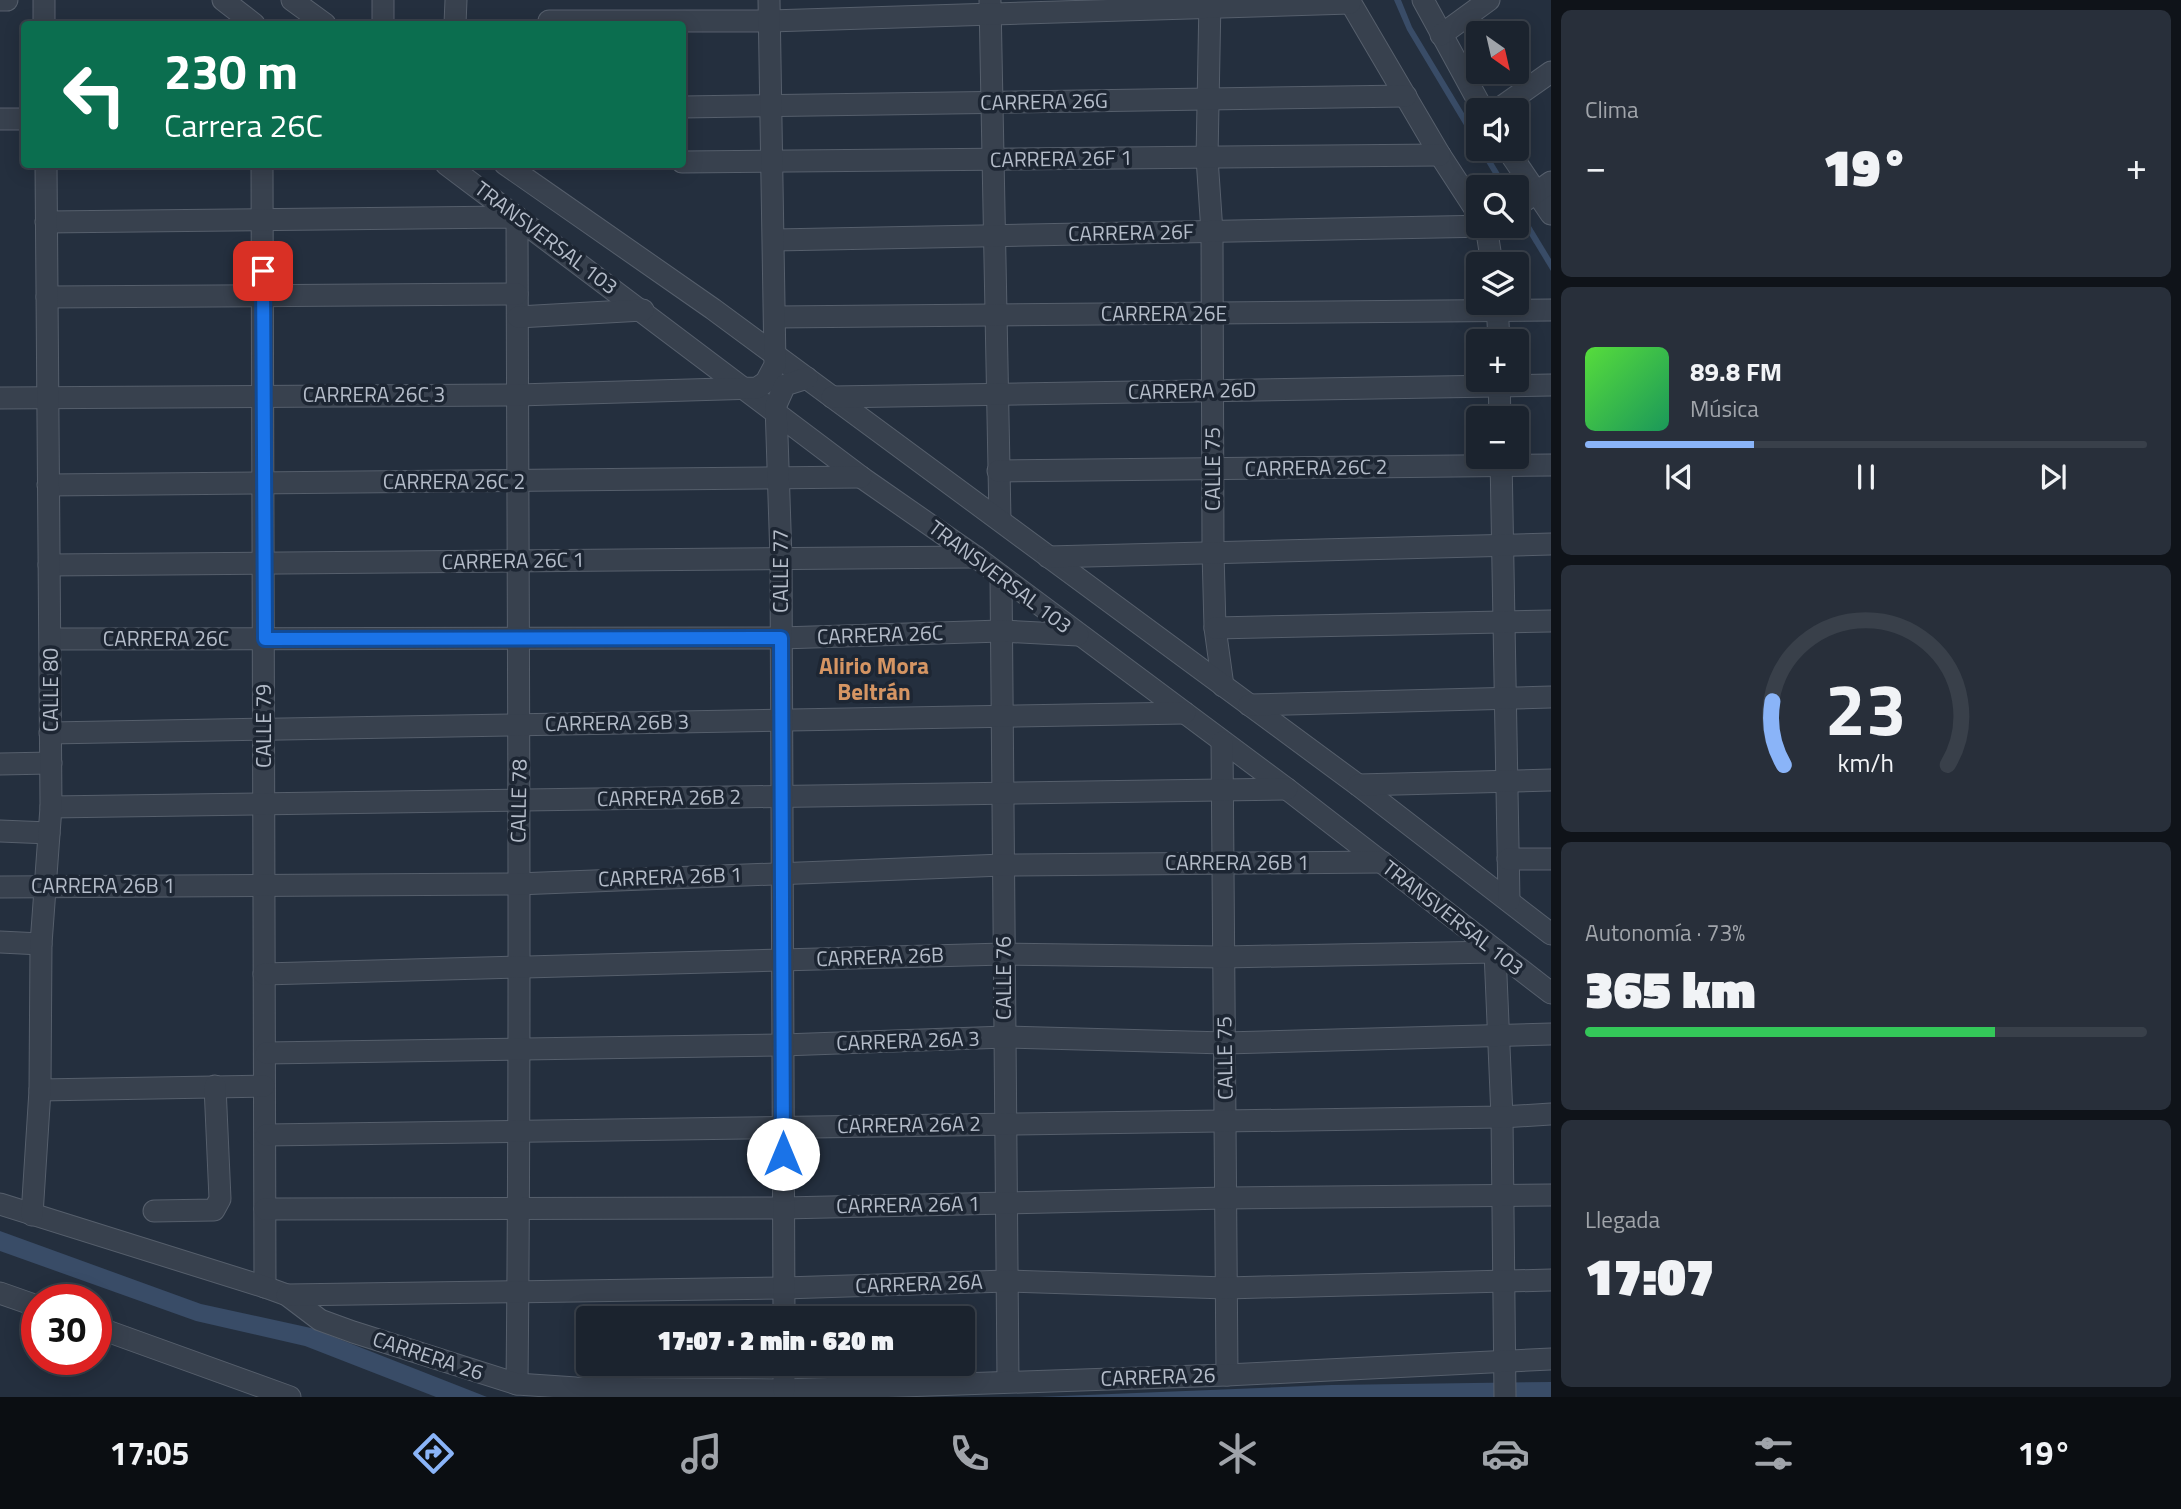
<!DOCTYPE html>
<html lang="es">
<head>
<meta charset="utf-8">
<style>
  :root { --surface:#1b232e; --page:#282f3a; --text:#f1f3f6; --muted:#a0a4aa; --line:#39404a; --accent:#8ab4f8 }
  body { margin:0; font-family:"Titillium Web",sans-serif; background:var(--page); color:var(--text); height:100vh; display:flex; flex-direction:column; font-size:26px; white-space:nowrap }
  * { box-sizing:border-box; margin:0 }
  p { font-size:23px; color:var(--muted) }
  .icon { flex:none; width:38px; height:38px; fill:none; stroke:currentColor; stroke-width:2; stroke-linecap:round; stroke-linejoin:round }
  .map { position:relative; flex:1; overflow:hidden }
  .side { display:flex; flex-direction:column; gap:10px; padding:10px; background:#0f1319; width:630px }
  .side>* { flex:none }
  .hud { position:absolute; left:21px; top:21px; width:665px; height:147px; border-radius:7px; box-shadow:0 4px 18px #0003,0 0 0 2px var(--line); background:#0b6e4f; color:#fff; overflow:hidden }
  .needle { width:46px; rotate:146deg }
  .buttons { position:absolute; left:1466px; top:21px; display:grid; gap:14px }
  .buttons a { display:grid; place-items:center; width:63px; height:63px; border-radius:7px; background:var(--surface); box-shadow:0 4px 18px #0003,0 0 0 2px var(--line); font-size:35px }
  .speed { position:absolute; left:21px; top:1284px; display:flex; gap:14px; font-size:35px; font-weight:700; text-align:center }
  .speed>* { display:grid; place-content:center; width:91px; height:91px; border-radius:50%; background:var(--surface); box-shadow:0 4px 18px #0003,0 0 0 2px var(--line); line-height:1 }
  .speed .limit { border:10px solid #d22; background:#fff; color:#111 }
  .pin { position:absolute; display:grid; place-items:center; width:60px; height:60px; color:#fff; margin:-30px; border-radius:14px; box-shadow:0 4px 10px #0006 }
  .me { position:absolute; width:77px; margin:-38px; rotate:0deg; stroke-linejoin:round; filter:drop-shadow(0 0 5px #0008) }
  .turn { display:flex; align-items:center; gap:24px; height:147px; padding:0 28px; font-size:32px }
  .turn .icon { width:91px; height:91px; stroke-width:2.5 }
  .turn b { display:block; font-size:49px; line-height:60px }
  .big { font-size:52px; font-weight:800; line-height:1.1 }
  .side .tile { flex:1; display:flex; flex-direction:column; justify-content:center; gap:10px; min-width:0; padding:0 24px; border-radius:10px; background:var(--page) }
  .side .dial { align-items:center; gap:0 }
  .dial svg { height:182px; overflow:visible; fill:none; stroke:var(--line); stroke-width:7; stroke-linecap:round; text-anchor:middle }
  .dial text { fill:var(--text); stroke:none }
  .song { display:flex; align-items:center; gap:21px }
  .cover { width:84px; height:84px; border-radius:10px; background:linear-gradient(135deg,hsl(110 70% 55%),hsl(150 70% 35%)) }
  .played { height:7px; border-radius:4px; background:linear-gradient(90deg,var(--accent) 30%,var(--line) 30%) }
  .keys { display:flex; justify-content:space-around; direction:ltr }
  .heat { display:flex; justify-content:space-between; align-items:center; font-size:38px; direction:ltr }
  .charge { height:10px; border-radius:5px; background:linear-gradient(90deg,#34c759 73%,var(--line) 0) }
  .trip { position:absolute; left:576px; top:1306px; width:399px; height:70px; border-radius:7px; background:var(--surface); box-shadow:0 4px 18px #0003,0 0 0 2px var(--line); font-weight:800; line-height:70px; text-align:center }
  .tab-bar { display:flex; height:112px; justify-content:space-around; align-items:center; background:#0b0e12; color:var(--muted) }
  .tab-bar .icon { width:49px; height:49px }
  .tab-bar .active { color:var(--accent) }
  .tab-bar b { font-size:32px; color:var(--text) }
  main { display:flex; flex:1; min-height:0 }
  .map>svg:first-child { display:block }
  .water { fill:#394c67 }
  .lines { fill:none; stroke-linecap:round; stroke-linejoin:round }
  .minor-casing { stroke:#565f6c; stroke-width:23 }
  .minor { stroke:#38414e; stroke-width:21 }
  .route-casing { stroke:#114b97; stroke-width:18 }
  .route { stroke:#1a73e8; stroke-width:12 }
  .labels { text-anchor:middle; stroke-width:7; stroke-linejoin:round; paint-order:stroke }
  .street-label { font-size:21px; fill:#b4bcc9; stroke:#1d2633 }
  .neighbourhood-label { font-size:23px; font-weight:bold; fill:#d59563; stroke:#1d2633 }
</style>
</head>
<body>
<main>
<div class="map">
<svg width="1551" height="1397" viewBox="0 0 1551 1397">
  <rect width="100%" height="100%" fill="#242f3e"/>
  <g class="water">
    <polygon points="1394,0 1401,0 1412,27 1479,138 1479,149 1485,149 1508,187 1501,187 1407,30"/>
    <polygon points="1517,203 1551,259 1551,271 1517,215"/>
    <polygon points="0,1231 201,1304 311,1328 487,1397 436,1397 305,1346 196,1321 0,1251"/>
    <polygon points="1551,1382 1551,1397 1037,1397 1331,1385"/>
  </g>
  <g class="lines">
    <defs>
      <g id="minor">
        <polyline points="0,0 7,0"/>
        <polyline points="44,0 44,24"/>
        <polyline points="223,0 254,24"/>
        <polyline points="292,0 325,24"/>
        <polyline points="383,0 383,24"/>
        <polyline points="1210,0 1207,158 1212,232 1213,552 1215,628 1223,686"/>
        <polyline points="1349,0 1440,155 1479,215"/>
        <polyline points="1423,0 1483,110"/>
        <polyline points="990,1 1000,520"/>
        <polyline points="549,21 770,21 1350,3"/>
        <polyline points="455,24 456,0"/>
        <polyline points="1441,35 1489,0"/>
        <polyline points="682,107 1406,96"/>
        <polyline points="1497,110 1551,72"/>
        <polyline points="0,119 24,119"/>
        <polyline points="1507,149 1551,214"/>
        <polyline points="682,162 1440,155"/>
        <polyline points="262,164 265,1287"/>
        <polyline points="446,164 861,477 976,557 1287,789 1551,993"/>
        <polyline points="505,164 713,309 1358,785 1551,934"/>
        <polyline points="1517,206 1551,182"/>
        <path d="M46,222l471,-5c1,389 4,778 0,1167"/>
        <polyline points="1486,226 1492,264"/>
        <polyline points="775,240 1490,226"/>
        <polyline points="47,297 517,294"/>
        <polyline points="1497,303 1499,341"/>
        <polyline points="518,317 643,310"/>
        <polyline points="776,317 1551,310"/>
        <polyline points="1499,380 1500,418"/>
        <polyline points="832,397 1551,385"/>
        <polyline points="0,398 518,395 757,388 766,382 775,365 769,0"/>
        <polyline points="1501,457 1509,901"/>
        <polyline points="998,471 1551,465"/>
        <polyline points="48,485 861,477"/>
        <polyline points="1048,557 1551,544"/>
        <polyline points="49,565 976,557"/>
        <polyline points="1001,576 1008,1380"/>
        <polyline points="1215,628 1551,621"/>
        <polyline points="51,639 781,638 1001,631 1078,635"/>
        <polyline points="1249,705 1551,697"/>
        <polyline points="50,733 1185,713"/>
        <polyline points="1222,742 1227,1375"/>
        <polyline points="0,764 51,763"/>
        <polyline points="1358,785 1551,780"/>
        <polyline points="51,807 1287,789"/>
        <polyline points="0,831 49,833"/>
        <polyline points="1508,859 1551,859"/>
        <polyline points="0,887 517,884 1003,865 1382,862"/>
        <polyline points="0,942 41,944"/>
        <polyline points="264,974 1004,954 1224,957 1495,952 1502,1117 1505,1397"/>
        <polyline points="266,1053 783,1045 1005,1037 1225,1043 1551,1034"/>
        <polyline points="40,1090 264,1086"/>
        <polyline points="266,1135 1502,1117 1551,1114"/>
        <polyline points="0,1204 265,1287 287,1295 320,1320 353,1332 517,1384 576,1388 784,1390 1227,1375 1551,1359"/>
        <polyline points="265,1209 784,1208 1226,1198 1551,1195"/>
        <polyline points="154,1211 214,1210 220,1199 215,1086"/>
        <polyline points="32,1215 40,1090 41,944 51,807 46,164"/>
        <polyline points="0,1293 37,1306"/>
        <polyline points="287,1295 784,1288 1007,1281 1226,1288 1551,1280"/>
        <polyline points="784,1318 781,559 776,405 785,385 807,378"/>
        <polyline points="96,1327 290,1397"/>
        <polyline points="784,1363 784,1390"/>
      </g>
    </defs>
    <use href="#minor" class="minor-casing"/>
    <use href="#minor" class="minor"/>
  </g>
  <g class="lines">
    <defs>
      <polyline id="route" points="263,271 265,639 781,638 783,1154"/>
    </defs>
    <use href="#route" class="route-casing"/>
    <use href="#route" class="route"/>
  </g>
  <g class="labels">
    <g class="street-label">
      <text transform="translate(1044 102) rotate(-1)" y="7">CARRERA 26G</text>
      <text transform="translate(1061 159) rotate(-1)" y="7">CARRERA 26F 1</text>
      <text transform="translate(1131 233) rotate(-1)" y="7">CARRERA 26F</text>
      <text transform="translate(546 238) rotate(37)" y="7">TRANSVERSAL 103</text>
      <text x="1164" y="321">CARRERA 26E</text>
      <text transform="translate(1192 391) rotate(-1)" y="7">CARRERA 26D</text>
      <text x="374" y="402">CARRERA 26C 3</text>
      <text transform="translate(1316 468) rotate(-1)" y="7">CARRERA 26C 2</text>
      <text transform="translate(1213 469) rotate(-90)" y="7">CALLE 75</text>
      <text x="454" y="489">CARRERA 26C 2</text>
      <text transform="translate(513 561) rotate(-1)" y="7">CARRERA 26C 1</text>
      <text transform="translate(781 571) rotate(-90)" y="7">CALLE 77</text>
      <text transform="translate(1000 577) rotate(37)" y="7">TRANSVERSAL 103</text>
      <text transform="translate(880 635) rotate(-2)" y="7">CARRERA 26C</text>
      <text x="166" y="646">CARRERA 26C</text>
      <text transform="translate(51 690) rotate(-90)" y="7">CALLE 80</text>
      <text transform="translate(617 723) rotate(-1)" y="7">CARRERA 26B 3</text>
      <text transform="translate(264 726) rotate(-90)" y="7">CALLE 79</text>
      <text transform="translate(669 798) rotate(-1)" y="7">CARRERA 26B 2</text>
      <text transform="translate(519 801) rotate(-89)" y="7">CALLE 78</text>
      <text x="1237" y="870">CARRERA 26B 1</text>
      <text transform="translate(670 877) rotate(-2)" y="7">CARRERA 26B 1</text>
      <text x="103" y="893">CARRERA 26B 1</text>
      <text transform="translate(1453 918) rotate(38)" y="7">TRANSVERSAL 103</text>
      <text transform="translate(880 957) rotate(-2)" y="7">CARRERA 26B</text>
      <text transform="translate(1004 978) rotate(-90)" y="7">CALLE 76</text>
      <text transform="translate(908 1041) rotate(-2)" y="7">CARRERA 26A 3</text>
      <text transform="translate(1225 1058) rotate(-91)" y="7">CALLE 75</text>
      <text transform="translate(909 1125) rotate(-1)" y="7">CARRERA 26A 2</text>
      <text transform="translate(908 1205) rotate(-1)" y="7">CARRERA 26A 1</text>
      <text transform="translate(919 1284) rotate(-2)" y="7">CARRERA 26A</text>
      <text transform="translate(428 1356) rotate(18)" y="7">CARRERA 26</text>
      <text transform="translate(1158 1377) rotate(-2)" y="7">CARRERA 26</text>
    </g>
    <g class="neighbourhood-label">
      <text x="874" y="674">Alirio Mora<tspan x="874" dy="26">Beltrán</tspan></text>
    </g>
  </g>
</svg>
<div class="buttons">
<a><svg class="needle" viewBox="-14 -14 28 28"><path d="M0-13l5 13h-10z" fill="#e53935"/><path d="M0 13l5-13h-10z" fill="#a0a4aa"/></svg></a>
<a><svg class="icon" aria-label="sound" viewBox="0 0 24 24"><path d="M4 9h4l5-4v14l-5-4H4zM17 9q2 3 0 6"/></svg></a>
<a><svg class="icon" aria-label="search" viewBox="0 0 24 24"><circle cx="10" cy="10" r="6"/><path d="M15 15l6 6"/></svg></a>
<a><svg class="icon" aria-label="layers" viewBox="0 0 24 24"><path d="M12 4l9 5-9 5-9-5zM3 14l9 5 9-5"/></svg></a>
<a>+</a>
<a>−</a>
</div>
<div class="speed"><div class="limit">30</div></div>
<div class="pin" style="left:263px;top:271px;background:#d93025"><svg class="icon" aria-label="arrive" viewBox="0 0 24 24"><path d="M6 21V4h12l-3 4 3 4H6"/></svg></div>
<svg class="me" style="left:783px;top:1154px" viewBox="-20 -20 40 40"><circle r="19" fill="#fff"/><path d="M0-13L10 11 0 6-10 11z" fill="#1a73e8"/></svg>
<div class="trip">17:07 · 2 min · 620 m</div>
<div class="hud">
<div class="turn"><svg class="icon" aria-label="left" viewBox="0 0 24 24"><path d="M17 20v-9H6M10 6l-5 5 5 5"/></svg><div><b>230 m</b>Carrera 26C</div></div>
</div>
</div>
<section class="side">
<div class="tile"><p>Clima</p>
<div class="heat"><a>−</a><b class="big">19°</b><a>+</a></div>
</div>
<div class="tile">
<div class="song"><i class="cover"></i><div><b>89.8 FM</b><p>Música</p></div></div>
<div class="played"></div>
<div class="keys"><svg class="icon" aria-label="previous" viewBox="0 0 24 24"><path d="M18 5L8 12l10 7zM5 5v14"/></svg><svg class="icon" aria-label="pause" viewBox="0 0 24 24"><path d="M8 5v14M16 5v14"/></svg><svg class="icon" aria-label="next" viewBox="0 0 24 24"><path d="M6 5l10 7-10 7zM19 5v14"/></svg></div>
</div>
<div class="tile dial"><svg viewBox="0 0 100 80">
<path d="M14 69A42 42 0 1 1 86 69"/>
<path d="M14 69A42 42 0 0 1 9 41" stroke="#8ab4f8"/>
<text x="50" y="56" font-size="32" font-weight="700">23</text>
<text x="50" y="72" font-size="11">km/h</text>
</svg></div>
<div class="tile"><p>Autonomía · 73%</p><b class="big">365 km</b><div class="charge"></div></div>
<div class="tile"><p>Llegada</p><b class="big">17:07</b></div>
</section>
</main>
<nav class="tab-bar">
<b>17:05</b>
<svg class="icon active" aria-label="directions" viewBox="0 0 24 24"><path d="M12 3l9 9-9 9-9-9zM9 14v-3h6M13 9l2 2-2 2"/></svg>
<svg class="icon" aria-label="music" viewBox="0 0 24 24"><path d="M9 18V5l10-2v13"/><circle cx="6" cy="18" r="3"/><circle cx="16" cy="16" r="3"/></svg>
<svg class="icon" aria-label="phone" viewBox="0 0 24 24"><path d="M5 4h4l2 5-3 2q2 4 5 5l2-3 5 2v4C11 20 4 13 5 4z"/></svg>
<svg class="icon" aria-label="climate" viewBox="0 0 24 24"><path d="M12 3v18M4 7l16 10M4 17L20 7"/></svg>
<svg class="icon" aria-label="car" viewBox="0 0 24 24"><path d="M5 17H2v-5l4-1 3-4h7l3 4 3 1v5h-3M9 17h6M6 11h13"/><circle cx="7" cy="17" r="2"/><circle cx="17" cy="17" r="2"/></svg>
<svg class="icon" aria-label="filters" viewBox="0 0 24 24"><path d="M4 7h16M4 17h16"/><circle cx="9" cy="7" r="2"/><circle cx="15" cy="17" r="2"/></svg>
<b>19°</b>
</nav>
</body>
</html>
